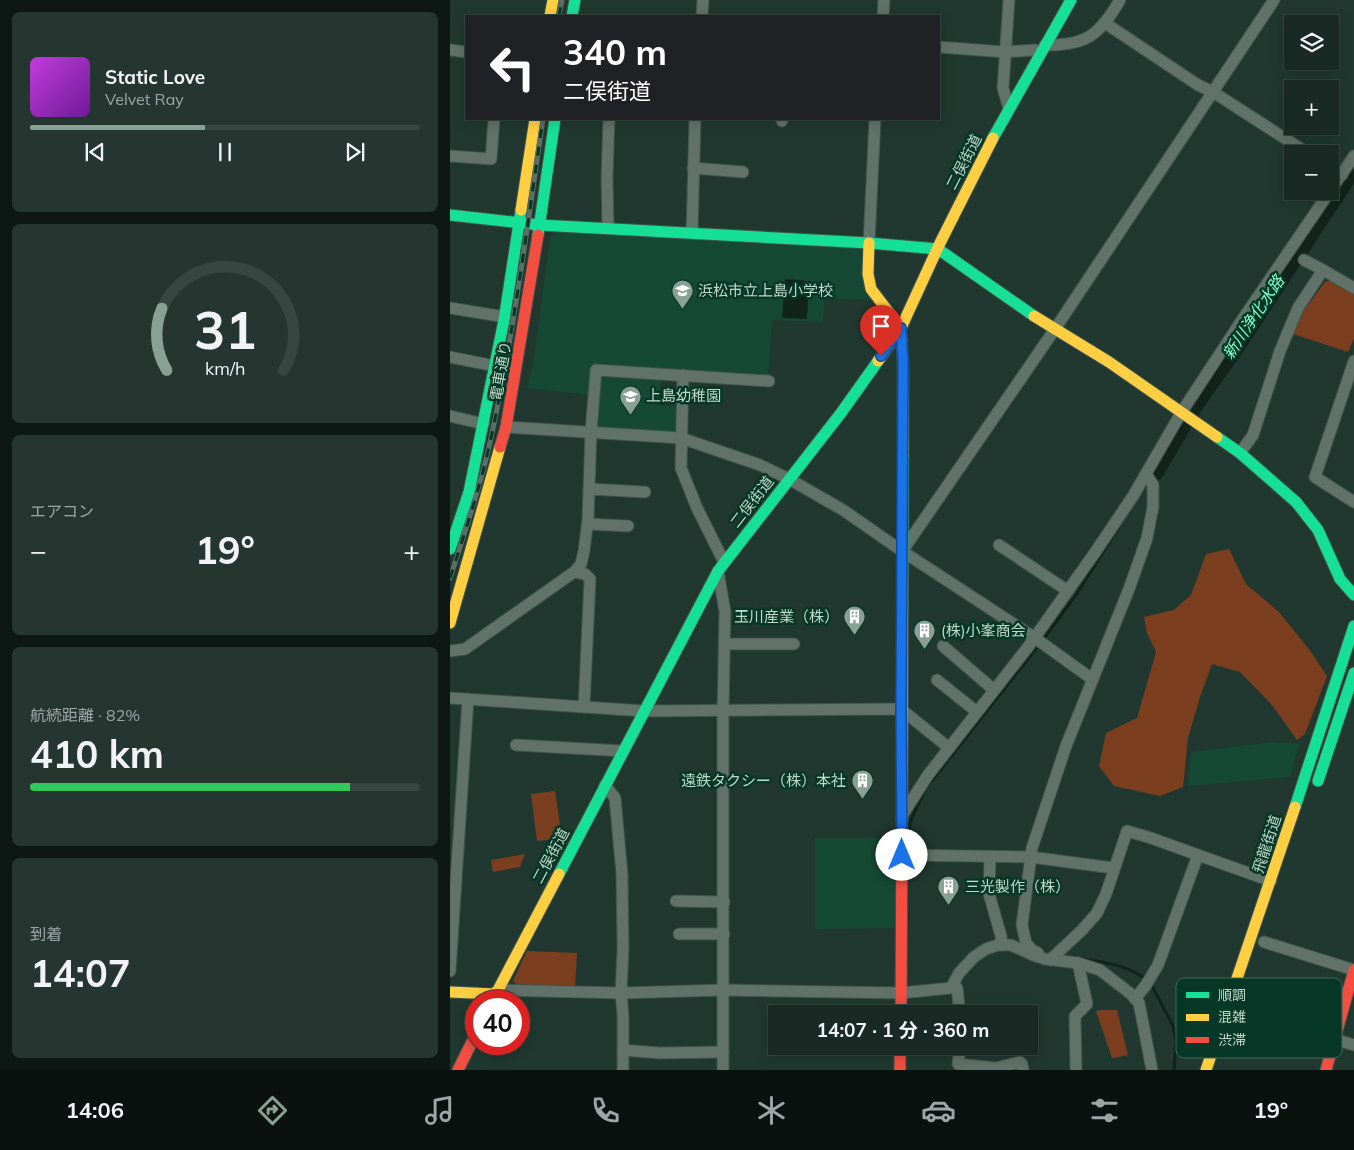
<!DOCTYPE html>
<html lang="ja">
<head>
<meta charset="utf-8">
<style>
  :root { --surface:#182a23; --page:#253630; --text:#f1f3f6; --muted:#9fa7a6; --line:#364641; --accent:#89a095 }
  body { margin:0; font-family:Mulish,"Noto Sans JP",sans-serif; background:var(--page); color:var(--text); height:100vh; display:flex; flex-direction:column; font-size:19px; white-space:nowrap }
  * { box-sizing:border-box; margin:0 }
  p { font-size:16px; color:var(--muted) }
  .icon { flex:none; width:28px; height:28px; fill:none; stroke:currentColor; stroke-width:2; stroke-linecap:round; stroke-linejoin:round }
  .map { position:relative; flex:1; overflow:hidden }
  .drawer { display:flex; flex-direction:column; gap:12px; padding:12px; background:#0d1713; width:450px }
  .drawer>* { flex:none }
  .top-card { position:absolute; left:15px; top:15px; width:475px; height:105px; border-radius:0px; box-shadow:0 2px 12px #0003,0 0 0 1px var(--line); background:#202124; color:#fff; overflow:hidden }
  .buttons { position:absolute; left:834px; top:15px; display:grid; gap:10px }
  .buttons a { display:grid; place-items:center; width:55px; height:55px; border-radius:0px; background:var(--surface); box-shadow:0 2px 12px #0003,0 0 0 1px var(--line); font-size:25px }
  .speed { position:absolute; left:15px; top:990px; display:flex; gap:10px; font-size:25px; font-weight:700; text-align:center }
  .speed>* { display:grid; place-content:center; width:65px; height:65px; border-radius:50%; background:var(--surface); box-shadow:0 2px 12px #0003,0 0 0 1px var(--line); line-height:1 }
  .speed .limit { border:8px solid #d22; background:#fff; color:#111 }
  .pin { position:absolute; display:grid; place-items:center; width:42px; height:42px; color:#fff; margin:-51px -21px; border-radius:50% 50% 50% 0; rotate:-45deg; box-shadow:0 0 5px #0007 }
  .pin .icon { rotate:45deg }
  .me { position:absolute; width:55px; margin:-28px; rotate:0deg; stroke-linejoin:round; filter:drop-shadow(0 0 4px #0008) }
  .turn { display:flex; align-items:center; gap:18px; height:105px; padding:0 15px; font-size:22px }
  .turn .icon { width:65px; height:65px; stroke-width:2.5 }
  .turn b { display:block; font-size:35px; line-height:42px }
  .big { font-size:38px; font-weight:700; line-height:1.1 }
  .drawer .tile { flex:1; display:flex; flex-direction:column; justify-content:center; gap:8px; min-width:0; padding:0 18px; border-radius:8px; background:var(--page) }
  .drawer .dial { align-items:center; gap:0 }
  .dial svg { height:130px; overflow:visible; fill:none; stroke:var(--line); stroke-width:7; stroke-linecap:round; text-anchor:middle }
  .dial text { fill:var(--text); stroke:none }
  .song { display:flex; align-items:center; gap:15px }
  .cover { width:60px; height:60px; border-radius:8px; background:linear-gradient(135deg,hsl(290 70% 55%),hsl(280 70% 35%)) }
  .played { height:5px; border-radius:2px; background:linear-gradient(90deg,var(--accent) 45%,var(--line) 45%) }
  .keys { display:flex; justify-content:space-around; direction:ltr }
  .heat { display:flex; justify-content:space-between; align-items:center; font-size:28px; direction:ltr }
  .charge { height:8px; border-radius:4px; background:linear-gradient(90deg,#34c759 82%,var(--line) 0) }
  .trip { position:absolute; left:318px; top:1005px; width:270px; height:50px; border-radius:0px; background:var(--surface); box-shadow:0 2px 12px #0003,0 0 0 1px var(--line); font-weight:700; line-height:50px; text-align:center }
  .dock { display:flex; height:80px; justify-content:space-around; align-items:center; background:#0a110e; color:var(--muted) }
  .dock .icon { width:35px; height:35px }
  .dock .selected { color:var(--accent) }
  .dock b { font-size:22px; color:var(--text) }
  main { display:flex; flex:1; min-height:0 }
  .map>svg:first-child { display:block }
  .built { fill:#154936 }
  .green { fill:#7b3f20 }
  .water { fill:#11231b }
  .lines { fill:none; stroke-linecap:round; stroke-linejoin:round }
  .stream { stroke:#11231b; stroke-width:3 }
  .river { stroke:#11231b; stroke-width:19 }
  .street-casing { stroke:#40534b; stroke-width:13 }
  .fast-casing { stroke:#40534b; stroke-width:13 }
  .slow-casing { stroke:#40534b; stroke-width:13 }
  .jam-casing { stroke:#40534b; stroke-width:13 }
  .street { stroke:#61726a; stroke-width:11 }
  .fast { stroke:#16e098; stroke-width:11 }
  .slow { stroke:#ffcf43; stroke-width:11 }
  .jam { stroke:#f24e42; stroke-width:11 }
  .rail-casing { stroke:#5c6f66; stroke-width:5 }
  .rail { stroke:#073827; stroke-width:3; stroke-dasharray:9; stroke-linecap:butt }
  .route-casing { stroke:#114b97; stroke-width:12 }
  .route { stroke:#1a73e8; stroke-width:9 }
  .labels { text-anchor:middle; stroke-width:5; stroke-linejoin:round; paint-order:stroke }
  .street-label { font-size:15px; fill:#c1d8cc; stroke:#073827 }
  .poi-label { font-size:15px; fill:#c1d8cc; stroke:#073827; text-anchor:start }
  .water-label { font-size:16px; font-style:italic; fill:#81fbc7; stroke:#073827 }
  .key { fill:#073827; stroke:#3f6859; stroke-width:1 }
  .key-label { font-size:14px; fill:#c1d8cc }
</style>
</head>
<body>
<main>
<section class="drawer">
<div class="tile">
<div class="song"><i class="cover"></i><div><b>Static Love</b><p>Velvet Ray</p></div></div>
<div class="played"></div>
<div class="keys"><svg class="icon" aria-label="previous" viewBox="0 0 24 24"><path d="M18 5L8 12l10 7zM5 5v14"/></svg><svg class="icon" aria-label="pause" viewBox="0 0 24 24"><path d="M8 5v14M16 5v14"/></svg><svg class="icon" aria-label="next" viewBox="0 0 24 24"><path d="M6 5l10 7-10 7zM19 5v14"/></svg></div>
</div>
<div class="tile dial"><svg viewBox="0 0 100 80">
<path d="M14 69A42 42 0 1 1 86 69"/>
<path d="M14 69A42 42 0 0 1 11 31" stroke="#89a095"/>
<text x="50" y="56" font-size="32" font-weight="700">31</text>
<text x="50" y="72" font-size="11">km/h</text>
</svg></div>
<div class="tile"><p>エアコン</p>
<div class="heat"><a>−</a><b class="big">19°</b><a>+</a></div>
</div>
<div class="tile"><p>航続距離 · 82%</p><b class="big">410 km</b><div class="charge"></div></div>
<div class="tile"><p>到着</p><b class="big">14:07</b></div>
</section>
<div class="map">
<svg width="904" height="1070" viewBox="0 0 904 1070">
  <rect width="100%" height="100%" fill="#20382f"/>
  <g class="built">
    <polygon points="110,231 415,246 424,300 375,298 373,322 322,320 318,376 144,366 141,395 77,388 84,360 100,237"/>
    <polygon points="149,374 211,377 209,405 227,406 226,432 147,428"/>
    <polygon points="823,742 849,744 840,777 738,786 741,752"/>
    <polygon points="365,838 447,838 445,928 365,929"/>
  </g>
  <g class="green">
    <polygon points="880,280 904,294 904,338 898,352 843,334 852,313 875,282"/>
    <polygon points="779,549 796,584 829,612 861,652 877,676 855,734 847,740 822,705 790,672 762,664 750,697 738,738 733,787 710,796 664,786 649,766 656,733 687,718 706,652 697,633 694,617 724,610 741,595 756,554"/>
    <polygon points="105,791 112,838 87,841 81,794"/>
    <polygon points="75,854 70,867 43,872 41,860"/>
    <polygon points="77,951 127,953 125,987 69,986 63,981"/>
    <polygon points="650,1010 667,1010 678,1055 662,1058 646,1011"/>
  </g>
  <polygon class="water" points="335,279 359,281 357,319 332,318"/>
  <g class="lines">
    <g class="stream">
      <polyline points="706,471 707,485"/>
      <polyline points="701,478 705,471"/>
      <polyline points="703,532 707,516"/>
      <polyline points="593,640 628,592 669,527"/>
      <polyline points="459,831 460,822 476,788 589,645"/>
      <path d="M634,959c22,4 45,6 62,21"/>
      <polyline points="701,984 723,1026 726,1041 724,1070"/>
    </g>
    <polyline class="river" points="705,471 743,406 787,344 904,166"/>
    <defs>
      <g id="street">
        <polyline points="559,0 553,88 559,109"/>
        <polyline points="252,16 253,0"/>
        <polyline points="433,16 434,0"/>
        <polyline points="655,23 748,85 763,92 859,154"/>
        <path d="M595,45c42,1 55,-11 75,-45"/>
        <polyline points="489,47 555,52 584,50 590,51"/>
        <polyline points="0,50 16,52"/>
        <polyline points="332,121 332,119"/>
        <polyline points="0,156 41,159 44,119"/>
        <polyline points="880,167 892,175"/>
        <polyline points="243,168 293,172"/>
        <polyline points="158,228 157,177 159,119"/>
        <polyline points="242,233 245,119"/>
        <polyline points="419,243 425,119"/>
        <polyline points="854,260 873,270"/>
        <polyline points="0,308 55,317"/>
        <polyline points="0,357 45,366"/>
        <polyline points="904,361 865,477 904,502"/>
        <polyline points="233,375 231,468 247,508 274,562"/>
        <polyline points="0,416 34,424"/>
        <polyline points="56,427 231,438 310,465 339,479 393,510 452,551 585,638 642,679"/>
        <polyline points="790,453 803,435 830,351 848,308 873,270 904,288"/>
        <polyline points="139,489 195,492"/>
        <polyline points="138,524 178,526"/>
        <polyline points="549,545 618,591"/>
        <polyline points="453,550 605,329 824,0"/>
        <polyline points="268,571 275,612 273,712 273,1070"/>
        <polyline points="124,572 135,574 140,579 134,707"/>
        <polyline points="275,644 344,644"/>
        <polyline points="493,646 544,690"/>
        <polyline points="0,651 15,649 124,572 131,564 134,551 138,519 141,432 146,370 319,381"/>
        <polyline points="487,680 527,712"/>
        <polyline points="0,698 194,711 451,709 499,748"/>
        <polyline points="66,745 174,751"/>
        <polyline points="155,785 165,798 172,874 173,949 171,993 173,1015 173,1070"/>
        <polyline points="453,814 478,775 578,647 646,551 683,496 731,413 790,323 904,156"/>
        <polyline points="452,855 581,857 663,868"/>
        <polyline points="540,857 539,894 551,936 552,945"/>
        <polyline points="226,901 274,902"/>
        <polyline points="229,934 274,934"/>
        <polyline points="814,942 904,970"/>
        <polyline points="588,953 582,950 576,943 572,925 582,848 616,746 679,589 697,538 703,507 703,485 698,477 695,475"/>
        <polyline points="600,960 632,930 647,913 656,894 677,831 701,838 748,855"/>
        <polyline points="0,971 18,699"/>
        <polyline points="504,985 507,988 510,1014"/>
        <polyline points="48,990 171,993 273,990 451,993 501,988 509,973 524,957 536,949 548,945 561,945 583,955 595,959 628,963 650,970 681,994 689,1003 702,1070"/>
        <polyline points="685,999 696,985 708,965 748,855 821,881"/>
        <polyline points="884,1039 904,1045"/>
        <polyline points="510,1046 508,1064 546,1068 570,1062 572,1064 573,1070"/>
        <polyline points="173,1050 209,1053 273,1052"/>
        <polyline points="626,1070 625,1016 637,1004 628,963"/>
      </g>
      <g id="fast">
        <polyline points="122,16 125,0"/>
        <polyline points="543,138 621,0"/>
        <polyline points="0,215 90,225 419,243 488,249 584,316"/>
        <polyline points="88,235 105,119"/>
        <polyline points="767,437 790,453 846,502 868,530 890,579 904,595"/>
        <polyline points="0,549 19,492 54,320 71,210"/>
        <polyline points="868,781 904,673"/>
        <polyline points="845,807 904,626"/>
        <polyline points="452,819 453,456"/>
        <polyline points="109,874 268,571 391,413 428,361"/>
      </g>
      <g id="slow">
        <polyline points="100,16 103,0"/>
        <polyline points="71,210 85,119"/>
        <polyline points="419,243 418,274 421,289 451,328 453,362 453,456"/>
        <polyline points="584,316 659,362 767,437"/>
        <polyline points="428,361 451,328 490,243 543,138"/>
        <polyline points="0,623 50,447"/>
        <polyline points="0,992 44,994 48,990 109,874"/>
        <polyline points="756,1070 845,807"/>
      </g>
      <g id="jam">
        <polyline points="50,447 56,427 88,235"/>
        <polyline points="451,1014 452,819"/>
        <polyline points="450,1046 450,1070"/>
        <polyline points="8,1070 26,1034"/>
        <polyline points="876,1070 904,970"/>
      </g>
    </defs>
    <use href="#street" class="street-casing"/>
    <use href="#fast" class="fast-casing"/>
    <use href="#slow" class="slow-casing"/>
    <use href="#jam" class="jam-casing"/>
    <use href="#street" class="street"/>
    <use href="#fast" class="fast"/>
    <use href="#slow" class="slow"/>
    <use href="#jam" class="jam"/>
    <defs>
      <g id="rail">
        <polyline points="109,16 112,0"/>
        <path d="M0,578c14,-43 29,-87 39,-131 24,-108 38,-219 54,-328"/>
      </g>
    </defs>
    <use href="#rail" class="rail-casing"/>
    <use href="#rail" class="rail"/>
  </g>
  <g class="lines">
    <defs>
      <polyline id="route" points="431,356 451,328 453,362 451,709 452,855"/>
    </defs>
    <use href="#route" class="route-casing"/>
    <use href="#route" class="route"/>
  </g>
  <defs>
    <symbol id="school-pin" viewBox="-11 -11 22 30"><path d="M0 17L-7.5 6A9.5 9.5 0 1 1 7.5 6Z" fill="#89a095" stroke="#073827"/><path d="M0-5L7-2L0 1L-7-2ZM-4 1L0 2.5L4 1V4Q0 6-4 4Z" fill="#fff"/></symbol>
    <symbol id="building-pin" viewBox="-11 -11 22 30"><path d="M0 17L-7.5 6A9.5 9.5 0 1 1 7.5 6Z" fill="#89a095" stroke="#073827"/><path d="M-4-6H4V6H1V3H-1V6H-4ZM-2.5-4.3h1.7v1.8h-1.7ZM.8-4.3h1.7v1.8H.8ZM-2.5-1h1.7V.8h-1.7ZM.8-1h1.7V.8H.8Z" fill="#fff"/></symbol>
  </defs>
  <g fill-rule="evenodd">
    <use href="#school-pin" x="220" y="278" width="25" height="34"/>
    <use href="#school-pin" x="168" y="384" width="25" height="34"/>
    <use href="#building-pin" x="392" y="604" width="25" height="34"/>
    <use href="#building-pin" x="462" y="618" width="25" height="34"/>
    <use href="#building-pin" x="400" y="768" width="25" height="34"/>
    <use href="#building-pin" x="486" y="874" width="25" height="34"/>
  </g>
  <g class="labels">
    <g class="street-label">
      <text transform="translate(514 162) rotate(-63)" y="5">二俣街道</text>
      <text transform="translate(51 371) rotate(-80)" y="5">電車通り</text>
      <text transform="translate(302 502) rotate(-52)" y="5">二俣街道</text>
      <text transform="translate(817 844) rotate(-72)" y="5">飛龍街道</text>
      <text transform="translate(101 856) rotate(-62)" y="5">二俣街道</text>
    </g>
    <g class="poi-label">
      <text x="248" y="296">浜松市立上島小学校</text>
      <text x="196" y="401">上島幼稚園</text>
      <text x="389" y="622" text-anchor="end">玉川産業（株）</text>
      <text x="491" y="636">(株)小峯商会</text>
      <text x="396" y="786" text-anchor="end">遠鉄タクシー（株）本社</text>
      <text x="515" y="892">三光製作（株）</text>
    </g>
    <g class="water-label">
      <text transform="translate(803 317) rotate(-56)" y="6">新川浄化水路</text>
    </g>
  </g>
  <rect x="726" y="978" width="166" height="80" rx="8" class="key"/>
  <rect x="736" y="992" width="23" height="6" fill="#16e098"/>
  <rect x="736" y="1014" width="23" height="7" fill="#ffcf43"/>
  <rect x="736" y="1037" width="23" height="6" fill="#f24e42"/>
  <g class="key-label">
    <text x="768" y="1000">順調</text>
    <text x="768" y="1022">混雑</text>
    <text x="768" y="1045">渋滞</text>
  </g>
</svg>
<div class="buttons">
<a><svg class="icon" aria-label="layers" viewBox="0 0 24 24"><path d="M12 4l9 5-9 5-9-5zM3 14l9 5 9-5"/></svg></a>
<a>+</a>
<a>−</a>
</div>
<div class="speed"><div class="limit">40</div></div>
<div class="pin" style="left:431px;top:356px;background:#d93025"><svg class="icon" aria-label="arrive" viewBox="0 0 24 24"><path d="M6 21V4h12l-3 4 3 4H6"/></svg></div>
<svg class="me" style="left:452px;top:855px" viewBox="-20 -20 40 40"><circle r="19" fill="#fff"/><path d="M0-13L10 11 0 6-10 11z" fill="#1a73e8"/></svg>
<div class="trip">14:07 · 1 分 · 360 m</div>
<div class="top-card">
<div class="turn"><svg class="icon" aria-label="left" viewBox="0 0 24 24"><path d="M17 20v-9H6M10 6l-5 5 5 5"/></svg><div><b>340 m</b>二俣街道</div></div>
</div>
</div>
</main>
<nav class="dock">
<b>14:06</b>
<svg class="icon selected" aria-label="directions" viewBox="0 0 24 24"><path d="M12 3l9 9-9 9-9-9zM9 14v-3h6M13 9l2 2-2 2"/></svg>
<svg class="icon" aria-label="music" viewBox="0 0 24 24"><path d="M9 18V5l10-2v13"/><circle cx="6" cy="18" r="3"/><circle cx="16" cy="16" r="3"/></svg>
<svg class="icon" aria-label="phone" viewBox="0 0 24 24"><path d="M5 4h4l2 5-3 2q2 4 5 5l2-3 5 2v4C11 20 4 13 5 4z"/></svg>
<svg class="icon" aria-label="climate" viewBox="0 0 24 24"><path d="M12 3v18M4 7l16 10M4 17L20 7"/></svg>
<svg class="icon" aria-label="car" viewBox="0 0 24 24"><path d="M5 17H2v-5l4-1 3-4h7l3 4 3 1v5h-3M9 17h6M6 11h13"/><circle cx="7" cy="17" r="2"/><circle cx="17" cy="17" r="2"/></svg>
<svg class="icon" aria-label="filters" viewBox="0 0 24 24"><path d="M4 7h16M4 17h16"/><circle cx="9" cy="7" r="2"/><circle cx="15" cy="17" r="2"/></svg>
<b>19°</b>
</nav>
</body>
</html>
